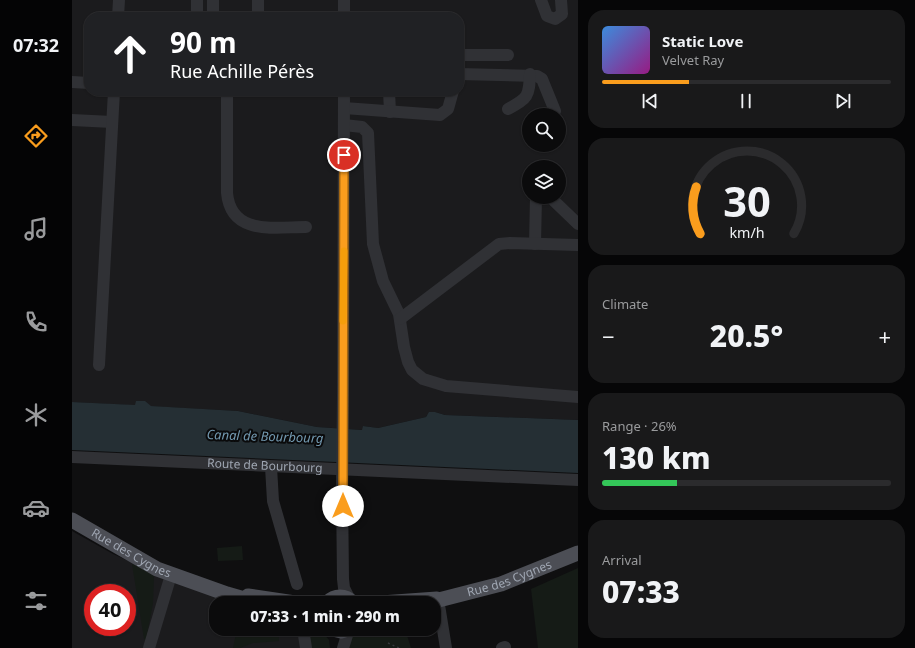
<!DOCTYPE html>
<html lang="en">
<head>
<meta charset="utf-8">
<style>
  :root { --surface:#0b0b0c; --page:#19191a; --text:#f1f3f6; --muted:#9a9b9d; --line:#2b2b2d; --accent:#fa9d1d }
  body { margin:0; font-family:"Noto Sans",sans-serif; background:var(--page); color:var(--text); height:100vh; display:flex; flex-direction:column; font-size:15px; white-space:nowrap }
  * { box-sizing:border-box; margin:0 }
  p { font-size:13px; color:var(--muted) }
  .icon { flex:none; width:22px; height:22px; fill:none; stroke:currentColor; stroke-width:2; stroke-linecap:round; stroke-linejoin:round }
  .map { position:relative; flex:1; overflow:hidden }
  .details { display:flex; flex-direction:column; gap:10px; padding:10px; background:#060607; width:337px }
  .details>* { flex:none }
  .hud { position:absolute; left:12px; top:12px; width:380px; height:84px; border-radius:16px; box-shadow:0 1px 3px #0004,0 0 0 1px var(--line); background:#202124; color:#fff; overflow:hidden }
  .controls { position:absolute; left:450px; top:108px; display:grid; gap:8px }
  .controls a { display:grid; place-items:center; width:44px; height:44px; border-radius:50%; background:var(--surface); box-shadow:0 1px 3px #0004,0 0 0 1px var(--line); font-size:20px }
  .speed { position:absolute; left:12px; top:584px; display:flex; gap:8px; font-size:20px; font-weight:700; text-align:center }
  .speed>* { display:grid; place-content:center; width:52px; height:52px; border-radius:50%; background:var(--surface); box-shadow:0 1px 3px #0004,0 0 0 1px var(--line); line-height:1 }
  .speed .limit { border:6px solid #d22; background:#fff; color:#111 }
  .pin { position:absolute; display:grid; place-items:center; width:34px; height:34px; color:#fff; margin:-17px; border:2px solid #fff; border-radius:50%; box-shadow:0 1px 4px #0007 }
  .me { position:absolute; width:44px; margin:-22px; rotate:0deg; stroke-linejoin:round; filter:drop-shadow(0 0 3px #0008) }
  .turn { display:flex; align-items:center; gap:14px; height:84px; padding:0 20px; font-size:18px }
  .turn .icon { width:52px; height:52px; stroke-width:2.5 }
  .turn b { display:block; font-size:28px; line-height:34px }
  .big { font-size:30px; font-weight:800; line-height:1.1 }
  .details .tile { flex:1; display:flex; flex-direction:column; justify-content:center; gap:6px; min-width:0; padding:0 14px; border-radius:16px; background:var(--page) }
  .details .dial { align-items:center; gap:0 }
  .dial svg { height:104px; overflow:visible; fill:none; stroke:var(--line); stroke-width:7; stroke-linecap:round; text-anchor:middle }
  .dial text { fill:var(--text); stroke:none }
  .song { display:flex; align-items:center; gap:12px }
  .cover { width:48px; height:48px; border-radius:6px; background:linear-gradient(135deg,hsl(210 70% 55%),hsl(310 70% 35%)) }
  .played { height:4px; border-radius:2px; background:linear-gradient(90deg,var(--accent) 30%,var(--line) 30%) }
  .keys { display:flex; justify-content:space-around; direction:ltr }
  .heat { display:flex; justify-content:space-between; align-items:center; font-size:22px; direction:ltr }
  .charge { height:6px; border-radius:3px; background:linear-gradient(90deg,#34c759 26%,var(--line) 0) }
  .trip { position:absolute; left:137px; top:596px; width:232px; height:40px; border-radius:16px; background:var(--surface); box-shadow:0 1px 3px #0004,0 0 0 1px var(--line); font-weight:800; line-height:40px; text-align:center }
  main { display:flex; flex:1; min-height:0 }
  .tab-bar { display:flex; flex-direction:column; width:72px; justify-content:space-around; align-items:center; background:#040405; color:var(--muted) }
  .tab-bar .icon { width:28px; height:28px }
  .tab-bar .active { color:var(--accent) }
  .tab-bar b { font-size:18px; color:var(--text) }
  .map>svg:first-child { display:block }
  .built { fill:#1b1b1d; fill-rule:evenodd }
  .green { fill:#151b16 }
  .water { fill:#252f34 }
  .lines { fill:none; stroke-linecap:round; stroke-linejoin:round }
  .path { stroke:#36383c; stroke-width:1.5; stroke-dasharray:2 3; stroke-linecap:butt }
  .minor { stroke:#303135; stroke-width:12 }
  .major { stroke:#4c4e55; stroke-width:15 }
  .minor-bridge { stroke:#303135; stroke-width:12 }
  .route-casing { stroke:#a26613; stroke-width:10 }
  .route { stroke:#fa9d1d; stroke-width:7 }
  .slow { stroke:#f59e0b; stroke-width:7 }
  .labels { text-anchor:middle; stroke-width:4; stroke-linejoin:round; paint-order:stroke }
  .street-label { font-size:12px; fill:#9fa6b2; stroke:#0a0a0b }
  .water-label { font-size:13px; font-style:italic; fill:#7399b0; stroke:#0a0a0b }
</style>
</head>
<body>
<main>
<nav class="tab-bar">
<b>07:32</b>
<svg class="icon active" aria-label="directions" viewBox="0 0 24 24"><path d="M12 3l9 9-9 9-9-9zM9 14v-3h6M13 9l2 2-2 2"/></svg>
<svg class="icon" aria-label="music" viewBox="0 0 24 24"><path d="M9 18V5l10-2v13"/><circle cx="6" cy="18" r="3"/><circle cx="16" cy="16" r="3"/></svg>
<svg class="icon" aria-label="phone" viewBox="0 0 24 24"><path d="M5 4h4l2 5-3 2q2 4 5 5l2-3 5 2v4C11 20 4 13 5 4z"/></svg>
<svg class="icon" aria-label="climate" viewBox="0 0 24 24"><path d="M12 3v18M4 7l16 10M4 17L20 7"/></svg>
<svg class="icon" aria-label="car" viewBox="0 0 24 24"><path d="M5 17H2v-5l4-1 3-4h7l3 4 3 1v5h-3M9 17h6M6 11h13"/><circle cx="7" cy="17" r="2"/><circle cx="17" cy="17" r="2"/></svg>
<svg class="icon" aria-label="filters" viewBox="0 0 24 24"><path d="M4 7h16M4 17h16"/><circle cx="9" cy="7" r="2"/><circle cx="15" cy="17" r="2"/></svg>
</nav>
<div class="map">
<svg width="506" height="648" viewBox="0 0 506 648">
  <rect width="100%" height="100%" fill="#0f0f10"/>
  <g class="built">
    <path d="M0,0h506v420l-133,-5 -10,-3 -8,3 -1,2 -48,11 -15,-2v4l-46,-3 -79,-16 -166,-9zM17,17h370v74h-370zM457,115h30v30h-30zM457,167h30v30h-30z"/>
    <path d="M0,531l41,23 67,30 69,19h-33v26h83l3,19h-230zM21,593h34v34h-34z"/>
  </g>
  <g class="green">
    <polygon points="170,546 171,560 146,561 145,548"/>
    <polygon points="60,564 73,569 82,576 81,603 74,640 72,639"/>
    <polygon points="506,568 506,648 466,648 459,589"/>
    <polygon points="165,629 206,629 207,641 181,643 168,648 161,648"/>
    <polygon points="234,629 248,629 257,640 258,648 237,648"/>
    <polygon points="288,629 333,629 339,648 276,648 279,638"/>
  </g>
  <polygon class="water" points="64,401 73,401 79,406 166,411 245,427 290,430 291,426 306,428 354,417 357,412 363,412 373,415 506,420 506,473 0,450 0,402 63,405"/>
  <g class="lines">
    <polyline class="path" points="316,643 327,648"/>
    <g class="minor">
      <polyline points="125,0 125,17"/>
      <polyline points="186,0 186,17"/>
      <polyline points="469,0 475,16 483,19 490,14 489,0"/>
      <polyline points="46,17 47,0"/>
      <polyline points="141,17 141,0"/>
      <polyline points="272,17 272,0"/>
      <polyline points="387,55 436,55"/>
      <polyline points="387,74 465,76 470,79 483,111"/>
      <polyline points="0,82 17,83"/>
      <path d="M155,91v102c4,43 48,34 79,34"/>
      <polyline points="317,91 318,112"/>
      <polyline points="272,108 368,115 376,109 381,91"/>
      <path d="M436,109c20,-11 21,-12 22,-35"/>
      <polyline points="0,120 40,122"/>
      <polyline points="272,125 290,127 296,133 301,244 311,281 327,314 332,347 336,362 340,370 351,379 374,386 506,397"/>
      <polyline points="478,197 506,224"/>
      <polyline points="463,244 464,197"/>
      <polyline points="328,319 427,244 438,243 506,245"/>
      <polyline points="27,365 42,91"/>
      <polyline points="271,395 272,91"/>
      <path id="s1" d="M0,457l506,23"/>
      <polyline points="199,467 201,501 225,584"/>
      <polyline points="270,490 271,579 272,588 278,600"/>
      <polyline points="366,599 374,648"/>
      <polyline points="231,629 234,648"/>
      <polyline points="77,648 99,575"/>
      <polyline points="271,648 277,629"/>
      <polyline points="430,648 433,647"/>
    </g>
    <g class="major">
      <path id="s2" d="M0,520l85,49 70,25 31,9"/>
      <polyline points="176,596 223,603"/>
      <path d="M255,603c8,-8 18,-8 26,0"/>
      <polyline points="309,603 365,599"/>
      <path id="s3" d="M355,603l74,-19 77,-31"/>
      <polyline points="261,629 269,631 276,629"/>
    </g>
    <polyline class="minor-bridge" points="270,490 271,395"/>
  </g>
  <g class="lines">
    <defs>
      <polyline id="route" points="271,506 272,155"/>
    </defs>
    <use href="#route" class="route-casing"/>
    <use href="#route" class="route"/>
    <polyline class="slow" points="271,321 272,251"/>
  </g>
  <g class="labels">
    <g class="street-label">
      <text dy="4" stroke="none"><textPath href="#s1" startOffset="193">Route de Bourbourg</textPath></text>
      <text dy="4" stroke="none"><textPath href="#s2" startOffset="68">Rue des Cygnes</textPath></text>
      <text dy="4" stroke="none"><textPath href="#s3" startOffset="86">Rue des Cygnes</textPath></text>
    </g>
    <g class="water-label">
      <text transform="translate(193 436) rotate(2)" y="5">Canal de Bourbourg</text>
    </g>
  </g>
</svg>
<div class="controls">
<a><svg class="icon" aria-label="search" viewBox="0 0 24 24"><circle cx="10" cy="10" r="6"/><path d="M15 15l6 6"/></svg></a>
<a><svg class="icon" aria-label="layers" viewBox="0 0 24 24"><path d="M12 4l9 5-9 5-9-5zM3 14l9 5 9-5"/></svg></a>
</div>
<div class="speed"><div class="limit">40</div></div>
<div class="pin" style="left:272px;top:155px;background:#d93025"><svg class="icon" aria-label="arrive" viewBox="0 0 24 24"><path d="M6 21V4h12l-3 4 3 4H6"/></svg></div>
<svg class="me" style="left:271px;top:506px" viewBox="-20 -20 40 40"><circle r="19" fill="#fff"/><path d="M0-13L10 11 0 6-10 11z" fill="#fa9d1d"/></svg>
<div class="trip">07:33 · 1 min · 290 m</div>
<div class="hud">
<div class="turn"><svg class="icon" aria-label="ahead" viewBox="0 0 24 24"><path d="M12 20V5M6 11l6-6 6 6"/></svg><div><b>90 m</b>Rue Achille Pérès</div></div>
</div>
</div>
<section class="details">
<div class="tile">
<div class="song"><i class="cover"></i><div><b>Static Love</b><p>Velvet Ray</p></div></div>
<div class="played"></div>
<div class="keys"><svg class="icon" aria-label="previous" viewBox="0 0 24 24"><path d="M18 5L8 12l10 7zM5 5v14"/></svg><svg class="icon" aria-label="pause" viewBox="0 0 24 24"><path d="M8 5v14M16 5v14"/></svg><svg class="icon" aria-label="next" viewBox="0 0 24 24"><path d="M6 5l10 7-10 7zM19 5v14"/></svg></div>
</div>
<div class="tile dial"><svg viewBox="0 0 100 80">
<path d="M14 69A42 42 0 1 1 86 69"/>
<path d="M14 69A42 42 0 0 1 11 33" stroke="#fa9d1d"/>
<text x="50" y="56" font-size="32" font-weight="700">30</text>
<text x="50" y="72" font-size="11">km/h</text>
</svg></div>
<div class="tile"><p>Climate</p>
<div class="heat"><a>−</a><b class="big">20.5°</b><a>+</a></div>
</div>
<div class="tile"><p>Range · 26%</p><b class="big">130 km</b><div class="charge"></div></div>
<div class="tile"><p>Arrival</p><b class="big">07:33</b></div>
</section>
</main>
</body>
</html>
